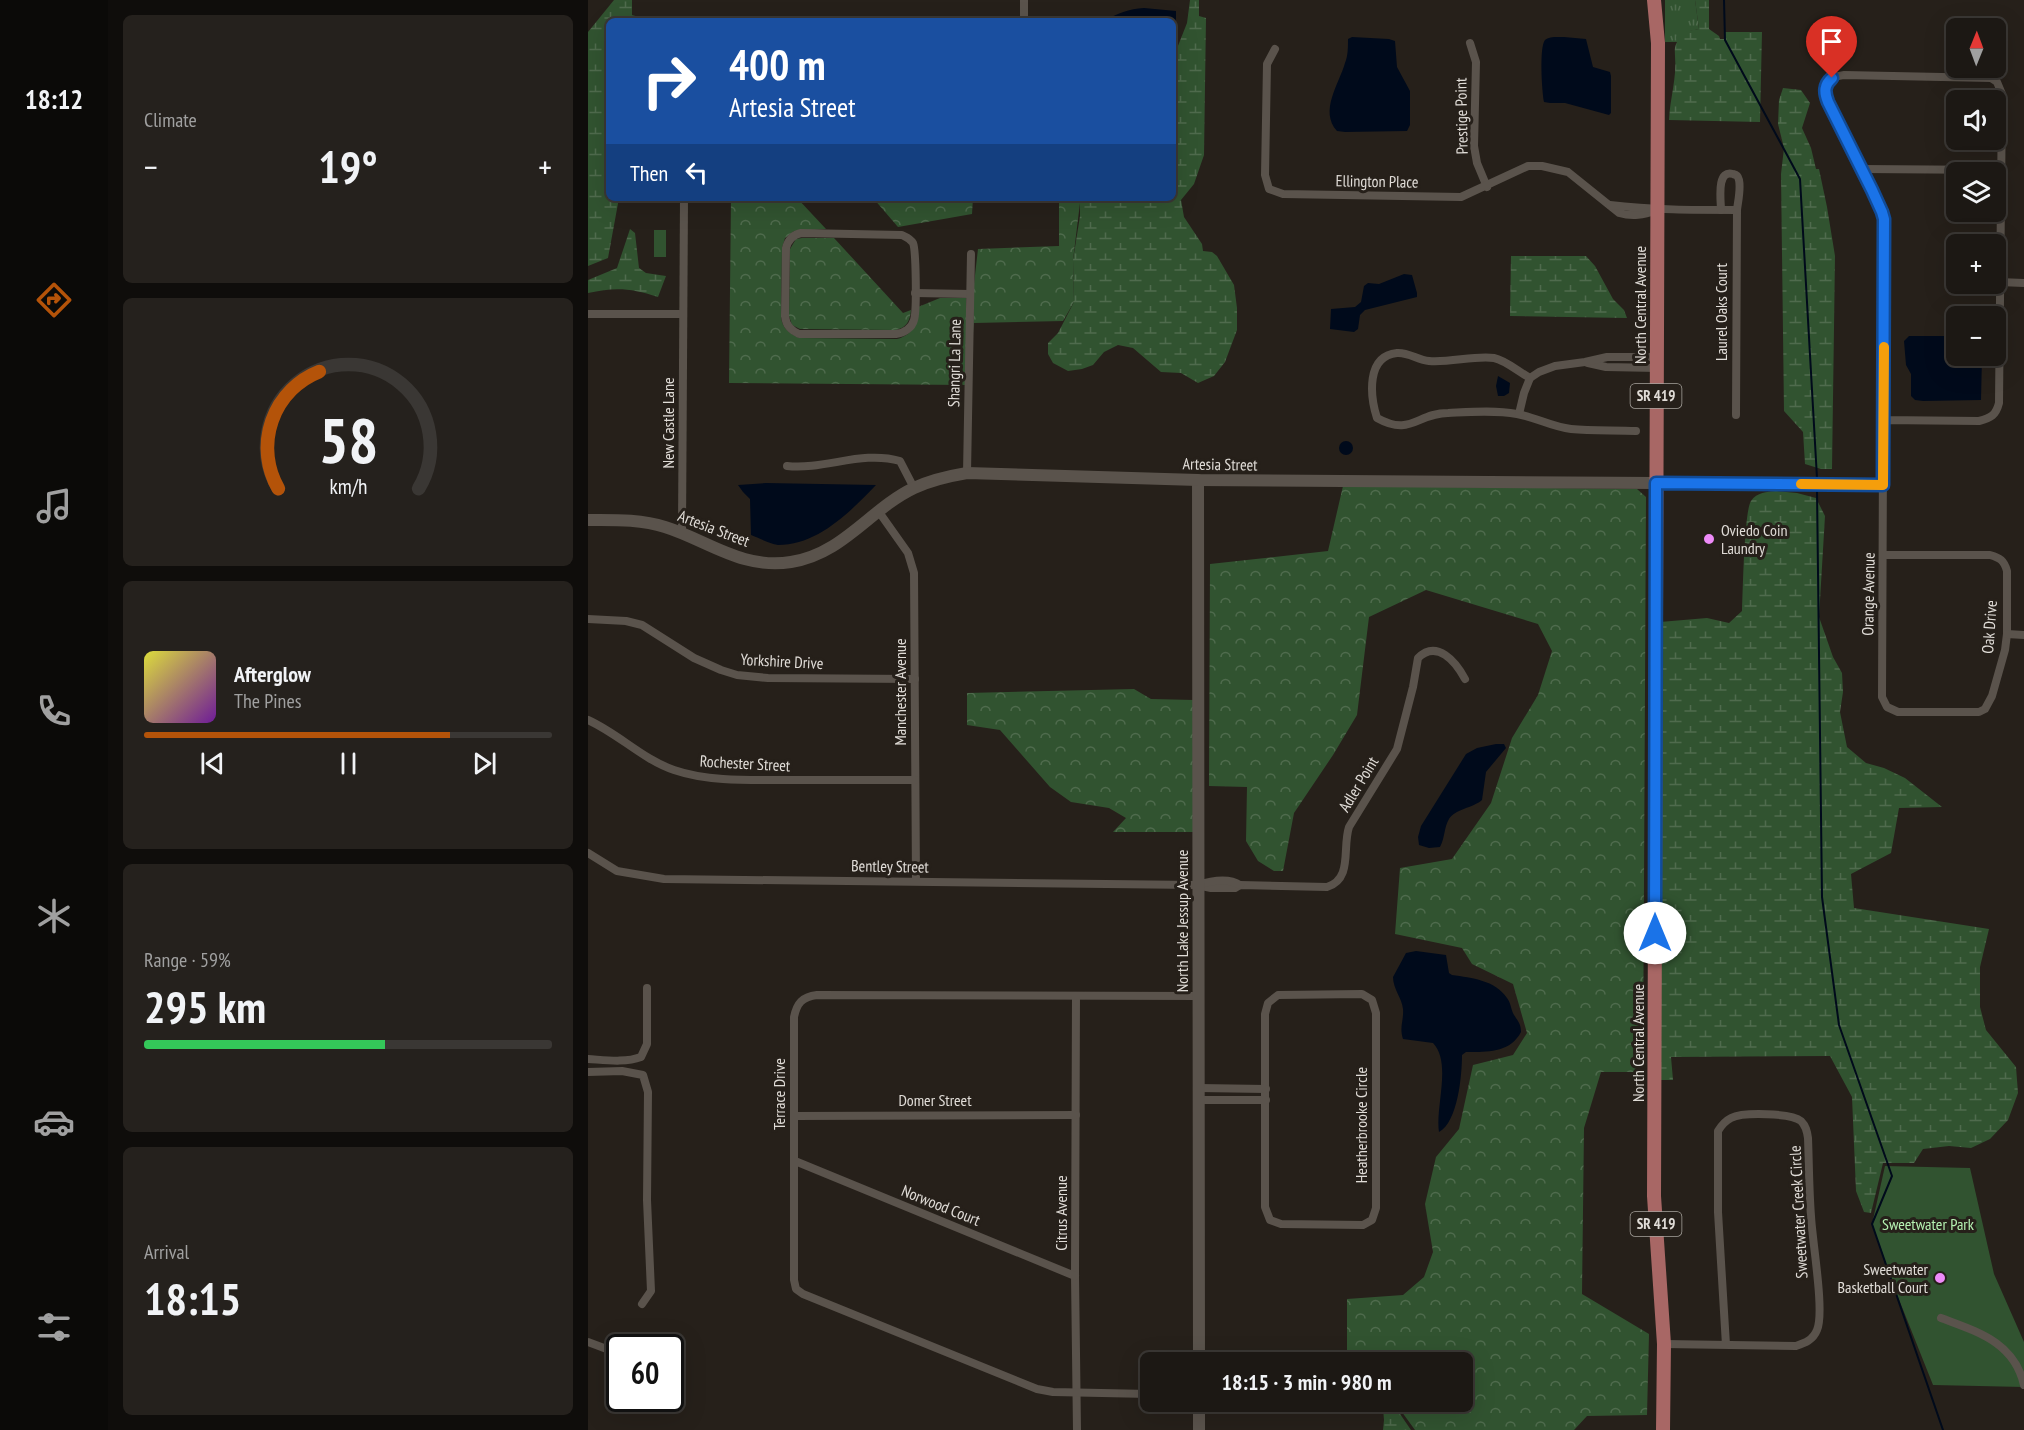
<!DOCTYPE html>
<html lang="en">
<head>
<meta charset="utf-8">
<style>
  :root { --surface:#1c1814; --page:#25211d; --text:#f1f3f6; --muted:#a0a0a0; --line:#3a3734; --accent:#b45309 }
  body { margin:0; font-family:"PT Sans Narrow",sans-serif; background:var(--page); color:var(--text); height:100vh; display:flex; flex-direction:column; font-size:22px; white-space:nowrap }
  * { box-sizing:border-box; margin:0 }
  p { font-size:20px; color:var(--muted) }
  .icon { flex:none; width:33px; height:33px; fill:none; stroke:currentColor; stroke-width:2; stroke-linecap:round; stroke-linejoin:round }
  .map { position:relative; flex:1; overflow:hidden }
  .details { display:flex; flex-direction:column; gap:15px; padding:15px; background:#0f0d0b; width:480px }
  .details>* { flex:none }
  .top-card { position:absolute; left:18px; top:18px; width:570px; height:183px; border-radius:9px; box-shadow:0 6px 24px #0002,0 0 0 2px var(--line); background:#1a4fa0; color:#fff; overflow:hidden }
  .needle { width:39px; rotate:1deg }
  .buttons { position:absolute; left:1358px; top:18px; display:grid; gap:12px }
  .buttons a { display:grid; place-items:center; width:60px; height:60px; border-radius:9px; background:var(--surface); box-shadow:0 6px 24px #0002,0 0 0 2px var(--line); font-size:30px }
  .speed { position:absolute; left:18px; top:1334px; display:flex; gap:12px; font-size:30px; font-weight:700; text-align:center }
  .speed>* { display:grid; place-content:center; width:78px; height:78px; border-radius:50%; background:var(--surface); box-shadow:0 6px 24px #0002,0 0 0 2px var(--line); line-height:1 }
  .speed .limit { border:3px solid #111; border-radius:9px; background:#fff; color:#111 }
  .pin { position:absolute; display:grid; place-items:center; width:51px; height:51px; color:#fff; margin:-62px -26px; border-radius:50% 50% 50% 0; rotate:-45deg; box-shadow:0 0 6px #0007 }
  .pin .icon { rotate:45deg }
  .me { position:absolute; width:66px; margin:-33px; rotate:0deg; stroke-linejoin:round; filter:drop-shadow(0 0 4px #0008) }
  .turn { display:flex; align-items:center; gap:21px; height:126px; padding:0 24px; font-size:27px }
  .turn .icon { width:78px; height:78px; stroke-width:2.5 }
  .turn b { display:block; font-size:42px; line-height:51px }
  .then { display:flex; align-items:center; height:57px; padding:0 24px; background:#0003; gap:12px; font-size:22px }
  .big { font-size:45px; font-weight:600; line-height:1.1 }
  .details .widget { flex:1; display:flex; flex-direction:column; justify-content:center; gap:9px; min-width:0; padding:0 21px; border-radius:9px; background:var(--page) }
  .details .dial { align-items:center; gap:0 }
  .dial svg { height:156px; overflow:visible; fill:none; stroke:var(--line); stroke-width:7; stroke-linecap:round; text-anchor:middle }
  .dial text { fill:var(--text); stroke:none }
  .song { display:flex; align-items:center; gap:18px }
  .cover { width:72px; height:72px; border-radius:9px; background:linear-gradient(135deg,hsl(60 70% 55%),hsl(280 70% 35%)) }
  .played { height:6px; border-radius:3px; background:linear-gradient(90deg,var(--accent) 75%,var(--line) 75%) }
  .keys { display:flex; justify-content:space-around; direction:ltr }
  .heat { display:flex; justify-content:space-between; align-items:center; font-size:33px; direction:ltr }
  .charge { height:9px; border-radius:4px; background:linear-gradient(90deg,#34c759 59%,var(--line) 0) }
  .trip { position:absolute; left:552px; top:1352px; width:333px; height:60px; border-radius:9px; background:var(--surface); box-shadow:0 6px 24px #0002,0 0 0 2px var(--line); font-weight:600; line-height:60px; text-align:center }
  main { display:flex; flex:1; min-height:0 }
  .tab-bar { display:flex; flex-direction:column; width:108px; justify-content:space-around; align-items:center; background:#0b0a08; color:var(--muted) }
  .tab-bar .icon { width:42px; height:42px }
  .tab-bar .on { color:var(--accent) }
  .tab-bar b { font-size:27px; color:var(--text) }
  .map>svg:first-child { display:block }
  .grass { fill:url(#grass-tufts) }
  .forest { fill:url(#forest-crowns) }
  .wetland { fill:url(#wetland-marsh) }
  .park { fill:#315330 }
  .water { fill:#000a1b }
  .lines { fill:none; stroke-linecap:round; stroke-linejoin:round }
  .stream { stroke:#000a1b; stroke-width:2 }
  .street { stroke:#5a534c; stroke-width:8 }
  .secondary { stroke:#5a534c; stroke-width:12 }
  .primary { stroke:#a86765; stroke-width:14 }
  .route-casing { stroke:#114b97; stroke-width:15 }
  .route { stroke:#1a73e8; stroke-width:10 }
  .slow { stroke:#f59e0b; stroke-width:10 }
  .poi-dot { fill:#ee8bf8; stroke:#26201a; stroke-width:2 }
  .labels { text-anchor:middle; stroke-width:6; stroke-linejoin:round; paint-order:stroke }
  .shield { fill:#26201a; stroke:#a8a49e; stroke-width:1.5 }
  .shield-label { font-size:15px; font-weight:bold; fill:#e0dcd7 }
  .street-label { font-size:16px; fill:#e0dcd7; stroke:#26201a }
  .poi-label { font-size:16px; fill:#e0dcd7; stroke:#26201a; text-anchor:start }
  .park-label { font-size:16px; fill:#b5f2b2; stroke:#26201a }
</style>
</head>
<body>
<main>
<nav class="tab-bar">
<b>18:12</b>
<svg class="icon on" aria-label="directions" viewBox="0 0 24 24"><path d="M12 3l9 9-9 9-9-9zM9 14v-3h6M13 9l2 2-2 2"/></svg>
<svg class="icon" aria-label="music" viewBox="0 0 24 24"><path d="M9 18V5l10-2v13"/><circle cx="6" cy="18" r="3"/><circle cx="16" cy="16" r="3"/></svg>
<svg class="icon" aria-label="phone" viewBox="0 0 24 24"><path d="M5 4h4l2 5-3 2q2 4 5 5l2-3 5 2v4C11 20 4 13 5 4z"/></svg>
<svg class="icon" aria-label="climate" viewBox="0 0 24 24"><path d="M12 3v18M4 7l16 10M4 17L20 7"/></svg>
<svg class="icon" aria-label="car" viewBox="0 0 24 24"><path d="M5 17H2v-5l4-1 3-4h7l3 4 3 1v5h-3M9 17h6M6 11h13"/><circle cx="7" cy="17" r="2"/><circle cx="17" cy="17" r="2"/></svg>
<svg class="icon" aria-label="filters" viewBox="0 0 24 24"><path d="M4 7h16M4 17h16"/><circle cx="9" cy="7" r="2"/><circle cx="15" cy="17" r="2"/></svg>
</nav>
<section class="details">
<div class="widget"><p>Climate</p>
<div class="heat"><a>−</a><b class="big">19°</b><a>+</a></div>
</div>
<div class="widget dial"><svg viewBox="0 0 100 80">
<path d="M14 69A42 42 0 1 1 86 69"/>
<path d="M14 69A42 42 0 0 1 35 9" stroke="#b45309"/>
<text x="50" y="56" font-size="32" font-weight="700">58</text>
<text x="50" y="72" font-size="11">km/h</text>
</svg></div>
<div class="widget">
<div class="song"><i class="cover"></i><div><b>Afterglow</b><p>The Pines</p></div></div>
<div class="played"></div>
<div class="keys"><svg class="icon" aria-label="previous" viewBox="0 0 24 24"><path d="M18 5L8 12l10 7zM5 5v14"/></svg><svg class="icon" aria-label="pause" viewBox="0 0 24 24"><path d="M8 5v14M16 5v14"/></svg><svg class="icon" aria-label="next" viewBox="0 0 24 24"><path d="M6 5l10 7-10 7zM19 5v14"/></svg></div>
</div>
<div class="widget"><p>Range · 59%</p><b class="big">295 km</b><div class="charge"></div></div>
<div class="widget"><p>Arrival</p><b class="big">18:15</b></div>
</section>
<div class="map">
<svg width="1436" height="1430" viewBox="0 0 1436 1430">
  <defs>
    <pattern id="grass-tufts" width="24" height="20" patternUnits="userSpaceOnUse" patternTransform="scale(1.5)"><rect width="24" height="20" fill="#315330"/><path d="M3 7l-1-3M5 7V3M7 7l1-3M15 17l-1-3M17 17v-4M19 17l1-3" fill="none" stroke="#4f6b4d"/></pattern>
    <pattern id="forest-crowns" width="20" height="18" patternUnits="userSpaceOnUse" patternTransform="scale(1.5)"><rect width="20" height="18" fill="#315330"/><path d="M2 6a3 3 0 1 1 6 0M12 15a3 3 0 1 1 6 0" fill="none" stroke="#4f6b4d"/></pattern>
    <pattern id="wetland-marsh" width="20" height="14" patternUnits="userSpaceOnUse" patternTransform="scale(1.5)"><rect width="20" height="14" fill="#315330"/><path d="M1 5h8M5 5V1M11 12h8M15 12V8" fill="none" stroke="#4f6b4d"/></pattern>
  </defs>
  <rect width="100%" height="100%" fill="#26201a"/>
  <polygon class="grass" points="1077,0 1107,0 1111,29 1093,33 1089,42 1077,42"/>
  <g class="forest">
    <path d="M143,198h66l29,31 -32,2 -9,7 -3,10 -1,69c1,11 8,16 18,21l98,1c17,-4 20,-17 21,-32l22,-9h26v87l-237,-2z"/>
    <polygon points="285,198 385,198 384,214 310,227"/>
    <polygon points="471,198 492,198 492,203 485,260 486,302 475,321 386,323 385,333 386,284 390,249 471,246"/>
    <path d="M214,238h32l69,75 8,-3c-1,11 -4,17 -15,20l-96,-1 -8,-4 -3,-9 1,-67 6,-10z"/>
    <polygon points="755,486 1049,489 1058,497 1055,1072 1013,1072 996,1128 994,1294 1061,1334 1059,1415 999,1416 986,1430 827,1430 811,1408 781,1401 874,1401 874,1362 759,1362 759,1299 815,1295 836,1277 845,1252 837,1204 848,1157 871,1129 885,1065 925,1055 939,1033 925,984 884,964 874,948 807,934 812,868 864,859 903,803 924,738 950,695 964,651 950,624 838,590 781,617 769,715 745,755 706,813 695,871 686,871 670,861 658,841 659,787 621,786 622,564 740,551"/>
    <polygon points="546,689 563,699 606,700 606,832 525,832 538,818 521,808 483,802 462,787 412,730 379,725 379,693"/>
  </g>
  <g class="wetland">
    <polygon points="26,0 44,0 44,15 51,17 50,21 21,21 21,198 31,198 20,258 0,266 0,32"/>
    <polygon points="602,0 611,0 611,16 618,18 616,155 606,184 593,200 596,217 614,244 615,251 624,252 629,256 646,285 649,308 649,330 637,362 626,376 610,383 593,373 573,372 545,348 530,345 516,352 505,365 494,369 480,371 465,363 460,354 460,343 470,333 486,302 485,260 492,216 492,198 585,198 585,65 586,56 599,23"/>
    <path d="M1107,0h14v29l10,7 1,3h5v-7h37l-2,90 -91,-2c1,-22 8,-42 6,-64 0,-6 -1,-8 2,-14l-1,-5 5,-5 18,-3z"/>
    <polygon points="1195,88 1213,90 1222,103 1214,128 1223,148 1228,169 1231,169 1239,207 1247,256 1244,469 1233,469 1217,464 1215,432 1196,411 1193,174 1196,148 1190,124 1191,100"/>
    <path d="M42,229l5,4 4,35 7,5 20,3 -8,21c-27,-9 -43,-10 -70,-4v-13l29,-12z"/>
    <polygon points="923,256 998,256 1007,266 1025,299 1036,310 1039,318 922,316"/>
    <path d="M1188,491l21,2 19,5 9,18 -6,101 14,40 9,16 1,19 -3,20 7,35 19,16 18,5 21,10 37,29 -43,1 -8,45 -40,21 3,34 135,21 -9,38v40l6,23 30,37 2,26 -10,27 -18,19 -19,9 -22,-2 -26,3 -9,14h-31l-12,50 -7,-1 -8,-21 -4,-94 -22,-41 -159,1 2,23h-15l2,-458 47,-4 22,5 13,-12c1,-18 2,-99 9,-110 6,-9 16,-9 25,-10z"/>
    <polygon points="795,1408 810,1411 823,1430 795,1430 796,1420"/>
  </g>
  <g class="park">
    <rect x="66" y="230" width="12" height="27"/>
    <polygon points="1297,1166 1382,1168 1406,1274 1436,1342 1436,1387 1345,1385 1308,1292 1284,1224"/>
  </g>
  <g class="water">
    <path d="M556,8l32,3v13l-3,2v-5h-68c12,-8 24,-12 39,-13z"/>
    <path d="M764,37l37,2 6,2 2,26 13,24v34l-3,6 -62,1 -8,-1c-18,-20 2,-47 8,-68 3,-7 3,-16 3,-24z"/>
    <path d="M976,37l22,2 7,28 17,5 1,4v37l-2,2 -44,-12h-15l-6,-1c-2,-10 -5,-55 1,-62 4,-4 14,-3 19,-3z"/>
    <polygon points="816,274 824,275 829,293 829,297 777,310 772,315 770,329 766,332 742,329 743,309 767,307 773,302 776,286 780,283 791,284"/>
    <polygon points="1321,336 1368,336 1368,356 1394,356 1393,400 1335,401 1327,400 1323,396 1323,374 1318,365 1316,341"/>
    <polygon points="910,376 922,383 921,393 916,396 910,396 908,386"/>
    <circle cx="758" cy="448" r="7"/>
    <path d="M178,483l110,2c-26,27 -58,60 -98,60 -8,-1 -19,-7 -27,-10l-1,-36 -7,-7 -5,-7z"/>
    <path d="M908,744h8l2,4 -20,24 -4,28c-9,8 -27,9 -33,19 -5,8 -4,19 -9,28l-11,1 -10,-3 -1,-8 3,-11 45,-72 11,-6z"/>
    <path d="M828,951l30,4 3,18 3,2c20,3 43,5 55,23 4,5 4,12 7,17 4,6 7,9 7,17 -11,21 -34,20 -55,20l-4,3c0,20 -4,67 -23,77 -4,-25 13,-69 -6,-89l-30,-4c-4,-12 1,-19 0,-30 -1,-11 -10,-20 -10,-32l13,-24z"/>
  </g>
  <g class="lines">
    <g class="stream">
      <polyline points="1136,0 1137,40 1212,179 1229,478"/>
      <polyline points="1229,490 1234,897 1251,1025 1304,1176 1284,1224 1355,1430"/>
    </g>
    <g class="street">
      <polyline points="436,21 436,0"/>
      <polyline points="882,43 888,62 886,146 889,163 899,187"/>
      <path d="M687,49l-8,15 -2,111 4,14 14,5 178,3 67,-31h14l26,6 51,41c14,4 24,2 38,-3"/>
      <polyline points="1274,169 1412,170"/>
      <path d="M1022,205c42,5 84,5 127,5"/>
      <path d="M1133,210c0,-9 -5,-41 12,-36 4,1 5,2 6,6 2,9 -1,21 -2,30l-1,205"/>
      <path d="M213,233l101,2c4,2 8,3 11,8 3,7 4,68 1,77 -2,8 -10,13 -18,14h-97c-8,-4 -13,-8 -14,-18l1,-68c2,-8 6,-13 15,-15z"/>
      <polyline points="1411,282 1436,283"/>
      <polyline points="327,293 382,294"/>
      <polyline points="0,314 95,314"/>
      <polyline points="1000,363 1018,367 1069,368"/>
      <path d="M942,378c-11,-6 -25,-18 -36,-20 -18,-3 -45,5 -65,3 -11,-1 -21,-9 -32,-8 -31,3 -27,43 -20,65 34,19 40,-5 71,-5 22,-1 47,-3 69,1 18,3 35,13 54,15 21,2 44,1 65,2"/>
      <polyline points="931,414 936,393 942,378 951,372 967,366 997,362 1019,357 1068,357"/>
      <path d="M1295,420l96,1c12,-3 17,-6 20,-18l3,-309 -5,-12 -6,-4 -147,-3c-16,2 -21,11 -16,27l55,109 1,8 -2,478 5,10 11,5h81l6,-3 7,-13 13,-46 2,-16v-63c-3,-11 -7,-13 -17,-16h-106"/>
      <path d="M199,466c38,4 75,-16 113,-5l14,27"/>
      <polyline points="379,473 383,254"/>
      <polyline points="1068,483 1295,485"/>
      <polyline points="291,512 320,553 326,573 328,881"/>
      <polyline points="94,532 96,198"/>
      <polyline points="0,619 38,621 54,625 106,658 133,670 149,675 180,678 327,679"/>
      <polyline points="1419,634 1436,635"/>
      <path d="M0,720c31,14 54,39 86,50 35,12 77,10 113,10 43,0 86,0 128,0"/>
      <path d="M0,853l29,18 47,8 533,6 14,3h24l5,-3 87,2c26,-8 15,-39 22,-60l48,-78 16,-62 5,-29c19,-19 38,4 47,21"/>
      <path d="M609,885c13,-4 31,-8 43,0"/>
      <polygon points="774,994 784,1000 788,1013 788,1208 784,1220 775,1225 693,1224 682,1220 677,1207 677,1014 680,1003 690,995"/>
      <polyline points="488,996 487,1276 489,1430"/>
      <path d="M0,1059c17,1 37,4 53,-2l6,-13v-56"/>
      <polyline points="0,1072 34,1071 55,1075 60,1092 59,1200 63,1291 54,1304"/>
      <polyline points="611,1088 678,1089"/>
      <polyline points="611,1100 678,1100"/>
      <polyline points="206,1116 488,1115"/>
      <polyline points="207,1161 487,1276"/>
      <path d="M1353,1318c37,14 73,24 83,67"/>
      <polyline points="0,1342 32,1354"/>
      <path d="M1076,1344l132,2c9,-3 17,-6 21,-16 8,-18 -5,-90 -6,-114 -2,-26 -2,-52 -3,-78 -1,-7 -2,-12 -7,-17 -10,-8 -58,-9 -70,-3 -6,3 -10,8 -13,13v81l8,133"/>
      <path d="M562,1394l-97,-2 -16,-3 -234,-95 -7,-5 -2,-9v-263c3,-14 8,-20 23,-22l382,1"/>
    </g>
    <g class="secondary">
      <polyline points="610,480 611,1362"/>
      <path d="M0,520c25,0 53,-1 77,7 42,13 77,43 126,35 52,-8 79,-53 123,-74 17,-8 35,-12 53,-15l231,7 458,3"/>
      <polyline points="611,1430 611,1401"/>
    </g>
    <polyline class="primary" points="1066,0 1070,43 1066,1196 1076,1344 1075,1430"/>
  </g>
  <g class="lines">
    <defs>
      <path id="route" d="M1067,933l1,-450 227,2 1,-266 -2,-7 -10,-22 -44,-88c-4,-10 -4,-17 4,-24"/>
    </defs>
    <use href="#route" class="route-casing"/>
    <use href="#route" class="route"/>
    <polyline class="slow" points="1213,484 1295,485 1296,347"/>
  </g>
  <g class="poi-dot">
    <circle cx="1121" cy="539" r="6"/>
    <circle cx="1352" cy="1278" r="6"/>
  </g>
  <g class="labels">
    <g class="shield">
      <rect x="1042.5" y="384" width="51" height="24" rx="4.5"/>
      <rect x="1042.5" y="1212" width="51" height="24" rx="4.5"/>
    </g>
    <g class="shield-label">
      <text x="1068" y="401">SR 419</text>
      <text x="1068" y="1229">SR 419</text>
    </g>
    <g class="street-label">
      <text transform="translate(873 116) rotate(-91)" y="6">Prestige Point</text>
      <text transform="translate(789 181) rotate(1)" y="6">Ellington Place</text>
      <text transform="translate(1052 305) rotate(-90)" y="6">North Central Avenue</text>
      <text transform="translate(1133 312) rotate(-90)" y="6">Laurel Oaks Court</text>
      <text transform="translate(366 363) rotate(-89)" y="6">Shangri La Lane</text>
      <text transform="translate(80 423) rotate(-90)" y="6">New Castle Lane</text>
      <text transform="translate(632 464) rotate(1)" y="6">Artesia Street</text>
      <text transform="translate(126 528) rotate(21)" y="6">Artesia Street</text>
      <text transform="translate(1280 594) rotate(-89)" y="6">Orange Avenue</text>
      <text transform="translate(1401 627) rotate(-86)" y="6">Oak Drive</text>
      <text transform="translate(194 661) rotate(3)" y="6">Yorkshire Drive</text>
      <text transform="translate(312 692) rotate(-90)" y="6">Manchester Avenue</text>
      <text transform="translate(157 763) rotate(3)" y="6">Rochester Street</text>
      <text transform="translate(770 784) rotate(-59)" y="6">Adler Point</text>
      <text transform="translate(302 866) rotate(1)" y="6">Bentley Street</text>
      <text transform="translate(594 921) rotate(-90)" y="6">North Lake Jessup Avenue</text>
      <text transform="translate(1050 1043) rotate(-90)" y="6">North Central Avenue</text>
      <text transform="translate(191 1094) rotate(-90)" y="6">Terrace Drive</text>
      <text x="347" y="1106">Domer Street</text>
      <text transform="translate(773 1125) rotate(-90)" y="6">Heatherbrooke Circle</text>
      <text transform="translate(353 1205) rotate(22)" y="6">Norwood Court</text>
      <text transform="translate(1210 1212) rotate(-93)" y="6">Sweetwater Creek Circle</text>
      <text transform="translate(473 1213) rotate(-90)" y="6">Citrus Avenue</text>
    </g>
    <g class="poi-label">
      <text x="1133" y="536">Oviedo Coin<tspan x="1133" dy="18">Laundry</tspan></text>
      <text x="1340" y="1275" text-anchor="end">Sweetwater<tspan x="1340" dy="18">Basketball Court</tspan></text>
    </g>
    <g class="park-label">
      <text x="1340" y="1230">Sweetwater Park</text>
    </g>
  </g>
</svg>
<div class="buttons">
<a><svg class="needle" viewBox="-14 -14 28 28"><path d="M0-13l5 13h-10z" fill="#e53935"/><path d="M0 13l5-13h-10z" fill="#a0a0a0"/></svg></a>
<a><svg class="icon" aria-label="sound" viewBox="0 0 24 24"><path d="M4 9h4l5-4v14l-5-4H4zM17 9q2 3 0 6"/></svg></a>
<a><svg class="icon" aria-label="layers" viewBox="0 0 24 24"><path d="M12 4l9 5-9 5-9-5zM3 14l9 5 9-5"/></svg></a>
<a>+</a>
<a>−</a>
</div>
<div class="speed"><div class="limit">60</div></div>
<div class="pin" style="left:1244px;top:78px;background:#d93025"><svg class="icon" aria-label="arrive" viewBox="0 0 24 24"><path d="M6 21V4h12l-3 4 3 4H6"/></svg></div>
<svg class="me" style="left:1067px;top:933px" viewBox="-20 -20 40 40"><circle r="19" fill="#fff"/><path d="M0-13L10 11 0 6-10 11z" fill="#1a73e8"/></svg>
<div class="trip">18:15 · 3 min · 980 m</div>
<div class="top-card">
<div class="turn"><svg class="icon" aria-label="right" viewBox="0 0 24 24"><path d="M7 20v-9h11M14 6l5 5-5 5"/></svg><div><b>400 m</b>Artesia Street</div></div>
<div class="then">Then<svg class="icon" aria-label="left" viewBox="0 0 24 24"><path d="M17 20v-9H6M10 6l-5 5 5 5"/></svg></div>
</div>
</div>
</main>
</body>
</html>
